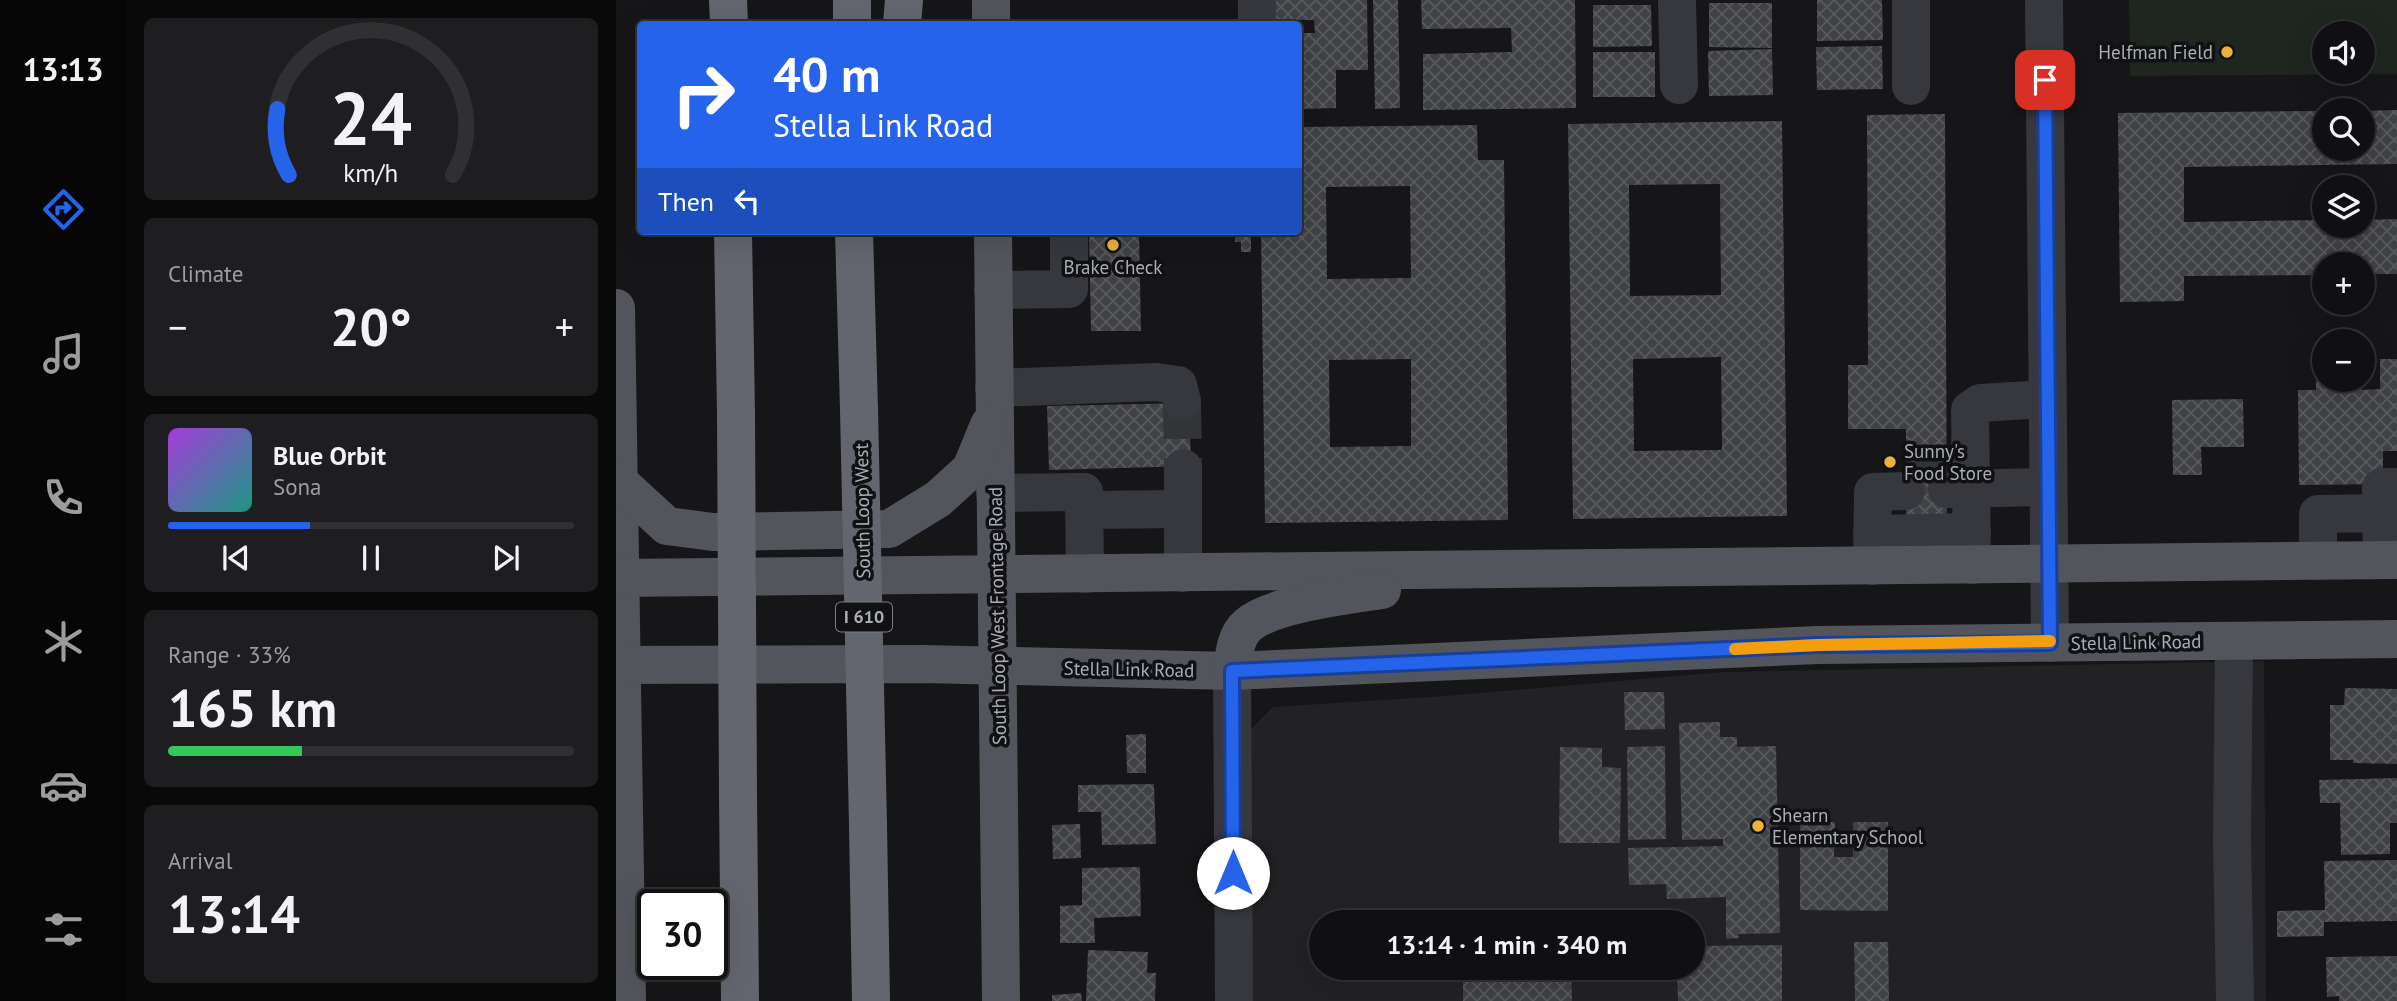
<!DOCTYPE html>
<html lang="en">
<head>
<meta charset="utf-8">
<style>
  :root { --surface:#101012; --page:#1e1e20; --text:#f1f3f6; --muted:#9c9d9f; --line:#303032; --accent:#2563eb }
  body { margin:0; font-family:"PT Sans",sans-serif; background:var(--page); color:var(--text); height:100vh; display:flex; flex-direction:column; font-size:26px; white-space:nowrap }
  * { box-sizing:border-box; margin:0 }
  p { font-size:23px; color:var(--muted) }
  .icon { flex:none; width:38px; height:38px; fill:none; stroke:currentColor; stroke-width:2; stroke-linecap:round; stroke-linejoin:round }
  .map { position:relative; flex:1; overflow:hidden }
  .side { display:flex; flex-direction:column; gap:18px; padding:18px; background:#09090a; width:490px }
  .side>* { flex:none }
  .banner { position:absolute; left:21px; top:21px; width:665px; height:214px; border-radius:7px; box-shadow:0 7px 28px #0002,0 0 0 2px var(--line); background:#2563eb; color:#fff; overflow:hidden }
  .controls { position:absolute; left:1696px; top:21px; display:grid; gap:14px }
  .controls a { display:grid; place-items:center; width:63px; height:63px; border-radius:50%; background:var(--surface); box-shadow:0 7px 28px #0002,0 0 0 2px var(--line); font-size:35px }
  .speed { position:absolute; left:21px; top:889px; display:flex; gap:14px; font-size:35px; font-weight:700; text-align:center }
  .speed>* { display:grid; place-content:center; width:91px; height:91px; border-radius:50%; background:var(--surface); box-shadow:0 7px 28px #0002,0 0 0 2px var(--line); line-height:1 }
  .speed .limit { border:4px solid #111; border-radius:10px; background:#fff; color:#111 }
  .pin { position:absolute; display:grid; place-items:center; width:60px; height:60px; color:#fff; margin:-30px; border-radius:14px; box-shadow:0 4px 10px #0006 }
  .me { position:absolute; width:77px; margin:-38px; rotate:0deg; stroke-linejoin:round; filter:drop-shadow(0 0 5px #0008) }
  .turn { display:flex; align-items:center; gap:24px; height:147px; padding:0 21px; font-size:32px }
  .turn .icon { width:91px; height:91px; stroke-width:2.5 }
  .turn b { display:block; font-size:49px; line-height:60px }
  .then { display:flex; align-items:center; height:66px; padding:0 21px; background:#0003; gap:14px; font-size:26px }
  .big { font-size:52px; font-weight:700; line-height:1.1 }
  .side .card { flex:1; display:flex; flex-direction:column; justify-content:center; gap:10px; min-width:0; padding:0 24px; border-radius:10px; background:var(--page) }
  .side .dial { align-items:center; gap:0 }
  .dial svg { height:182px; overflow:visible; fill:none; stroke:var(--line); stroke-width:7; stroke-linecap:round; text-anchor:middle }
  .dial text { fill:var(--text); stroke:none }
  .song { display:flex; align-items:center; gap:21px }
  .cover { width:84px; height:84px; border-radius:10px; background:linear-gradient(135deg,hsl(280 70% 55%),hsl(170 70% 35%)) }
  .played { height:7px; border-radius:4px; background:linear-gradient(90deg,var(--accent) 35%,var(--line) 35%) }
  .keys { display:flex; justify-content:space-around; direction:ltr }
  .heat { display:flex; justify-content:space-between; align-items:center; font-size:38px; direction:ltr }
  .charge { height:10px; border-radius:5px; background:linear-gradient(90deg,#34c759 33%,var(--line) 0) }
  .trip { position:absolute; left:693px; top:910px; width:396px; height:70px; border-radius:35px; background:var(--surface); box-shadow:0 7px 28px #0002,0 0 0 2px var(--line); font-weight:700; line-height:70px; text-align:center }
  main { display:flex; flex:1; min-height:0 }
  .tab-bar { display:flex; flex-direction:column; width:126px; justify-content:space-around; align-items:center; background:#060607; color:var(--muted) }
  .tab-bar .icon { width:49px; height:49px }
  .tab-bar .current { color:var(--accent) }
  .tab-bar b { font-size:32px; color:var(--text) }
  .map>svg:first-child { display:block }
  .built { fill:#222225; fill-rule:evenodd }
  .green { fill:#1e261f; fill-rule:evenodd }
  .building { fill:url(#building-cross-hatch); fill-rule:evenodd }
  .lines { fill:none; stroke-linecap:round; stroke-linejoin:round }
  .minor-tunnel { stroke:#333438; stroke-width:38; stroke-dasharray:38 19; stroke-linecap:butt }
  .minor { stroke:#37383d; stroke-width:38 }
  .major { stroke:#53555c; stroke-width:38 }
  .highway { stroke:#63666e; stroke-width:38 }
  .highway-bridge { stroke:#63666e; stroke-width:38 }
  .route-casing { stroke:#184099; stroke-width:18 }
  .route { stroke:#2563eb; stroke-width:12 }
  .slow { stroke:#f59e0b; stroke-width:12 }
  .poi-dot { fill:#ecb23a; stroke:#111113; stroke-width:2.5 }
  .labels { text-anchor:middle; stroke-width:7; stroke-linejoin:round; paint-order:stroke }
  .shield { fill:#111113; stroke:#7b7e86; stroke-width:2 }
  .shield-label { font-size:18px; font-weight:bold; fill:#a8adb7 }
  .poi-label { font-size:19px; fill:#a8adb7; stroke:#111113; text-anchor:start }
  .street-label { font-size:19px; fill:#a8adb7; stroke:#111113 }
</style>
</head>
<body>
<main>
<nav class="tab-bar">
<b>13:13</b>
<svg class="icon current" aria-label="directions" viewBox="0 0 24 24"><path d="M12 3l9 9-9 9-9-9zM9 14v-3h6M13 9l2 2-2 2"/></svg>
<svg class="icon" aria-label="music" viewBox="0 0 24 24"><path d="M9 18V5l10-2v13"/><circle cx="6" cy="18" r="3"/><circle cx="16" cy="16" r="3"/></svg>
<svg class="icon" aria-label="phone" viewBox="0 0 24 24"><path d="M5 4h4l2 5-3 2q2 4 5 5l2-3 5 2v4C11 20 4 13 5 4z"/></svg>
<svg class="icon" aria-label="climate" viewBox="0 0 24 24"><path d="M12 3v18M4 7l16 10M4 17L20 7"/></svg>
<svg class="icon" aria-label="car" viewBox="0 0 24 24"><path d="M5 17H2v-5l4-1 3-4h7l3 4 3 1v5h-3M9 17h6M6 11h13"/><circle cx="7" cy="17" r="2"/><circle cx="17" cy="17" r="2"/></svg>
<svg class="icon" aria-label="filters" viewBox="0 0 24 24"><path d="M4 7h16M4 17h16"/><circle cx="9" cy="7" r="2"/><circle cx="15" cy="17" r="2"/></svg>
</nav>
<section class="side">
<div class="card dial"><svg viewBox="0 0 100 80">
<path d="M14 69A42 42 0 1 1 86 69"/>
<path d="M14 69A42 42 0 0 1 9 40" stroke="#2563eb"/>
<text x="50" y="56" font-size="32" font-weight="700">24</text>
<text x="50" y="72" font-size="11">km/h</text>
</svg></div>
<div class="card"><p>Climate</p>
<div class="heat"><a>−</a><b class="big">20°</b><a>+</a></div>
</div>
<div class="card">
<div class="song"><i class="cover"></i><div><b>Blue Orbit</b><p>Sona</p></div></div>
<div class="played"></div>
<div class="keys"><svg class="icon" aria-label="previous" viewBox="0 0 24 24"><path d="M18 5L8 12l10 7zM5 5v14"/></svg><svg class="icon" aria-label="pause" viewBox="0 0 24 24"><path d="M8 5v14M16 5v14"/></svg><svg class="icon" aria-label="next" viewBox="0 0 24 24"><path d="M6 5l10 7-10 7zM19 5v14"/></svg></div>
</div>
<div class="card"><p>Range · 33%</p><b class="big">165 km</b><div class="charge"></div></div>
<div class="card"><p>Arrival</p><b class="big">13:14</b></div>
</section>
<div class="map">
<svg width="1781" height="1001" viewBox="0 0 1781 1001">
  <defs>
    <pattern id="building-cross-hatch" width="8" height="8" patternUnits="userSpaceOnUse" patternTransform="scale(1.75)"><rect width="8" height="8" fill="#404145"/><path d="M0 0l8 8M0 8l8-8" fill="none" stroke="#595a5e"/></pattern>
  </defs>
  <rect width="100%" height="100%" fill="#161618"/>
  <path class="built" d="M1648,661l2,340h-1014l-2,-271 23,-23 172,-11 279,-24zM705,922h371v46h-371z"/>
  <path class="green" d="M1513,0h268v74l-267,2zM1708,33h38v39h-38z"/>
  <g class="building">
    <polygon points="653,0 751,0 752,70 720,70 720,108 682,109 682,33 699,33 698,20 653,20"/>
    <polygon points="757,0 782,0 784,108 759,109"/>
    <polygon points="805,0 959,0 960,108 807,110 807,54 896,52 895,28 806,29"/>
    <polygon points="1201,0 1266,0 1267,40 1201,41"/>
    <polygon points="1093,3 1156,3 1156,48 1093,47"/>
    <polygon points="977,5 1035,5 1036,46 977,47"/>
    <polygon points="1266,46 1267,89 1201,90 1200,47"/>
    <polygon points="1156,49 1157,95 1093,96 1092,51"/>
    <rect x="977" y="52" width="62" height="45"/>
    <polygon points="1781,110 1781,164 1568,167 1568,222 1708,220 1708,226 1746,226 1746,220 1781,219 1781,274 1746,274 1746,264 1708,264 1708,275 1568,276 1568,301 1504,302 1502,113 1708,111 1708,149 1746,149 1746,111"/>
    <polygon points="1329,114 1331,531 1290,531 1290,429 1232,429 1232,365 1252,365 1251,115"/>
    <path d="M1166,121l5,395 -214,3 -5,-395zM1104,184l1,111 -91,1 -1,-111zM1105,357l1,93 -88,1 -1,-92z"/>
    <path d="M861,125l1,35h26l4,360 -243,3 -4,-292h37v-104zM794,186l1,92 -84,1 -1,-92zM795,359v87l-81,1 -1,-87z"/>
    <polygon points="473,231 523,231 525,331 475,331"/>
    <polygon points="619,231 635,231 635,252 625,252 625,242 619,242"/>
    <polygon points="1764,359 1781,359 1781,451 1767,451 1767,484 1683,485 1682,390 1700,390 1700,365 1708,365 1708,380 1746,380 1746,390 1764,389"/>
    <polygon points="1627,399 1628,447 1585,447 1586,475 1557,475 1556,400"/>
    <polygon points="573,403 575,466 433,470 431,406"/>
    <polygon points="1729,688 1781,689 1781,764 1737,763 1737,760 1714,760 1714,705 1728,705"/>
    <polygon points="1008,692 1048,692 1049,729 1009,730"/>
    <polygon points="1104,722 1104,737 1121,737 1121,747 1160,746 1164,933 1122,934 1123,938 1110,939 1110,897 1051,899 1050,884 1013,885 1012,848 1107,846 1107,839 1066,840 1063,723"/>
    <polygon points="530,734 530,773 511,773 510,735"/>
    <polygon points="1049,746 1050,839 1012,840 1011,747"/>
    <polygon points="944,747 986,748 986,767 1005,768 1004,843 943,843"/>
    <polygon points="1781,778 1781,823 1774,823 1774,854 1725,855 1724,803 1704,803 1703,780"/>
    <polygon points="538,784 540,844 486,845 485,812 462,812 462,785"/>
    <polygon points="1184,822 1219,822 1218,857 1237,857 1237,822 1272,822 1272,911 1184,910"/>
    <polygon points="464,824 465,858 437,859 436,825"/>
    <polygon points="1781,860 1781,921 1708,922 1708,936 1661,937 1661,911 1709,910 1708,861"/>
    <polygon points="524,867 525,916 478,918 479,943 444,943 444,906 466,905 466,868"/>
    <polygon points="954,911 955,922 846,922 846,912"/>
    <polygon points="1238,942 1272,942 1273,1001 1239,1001"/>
    <polygon points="1166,945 1166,1001 1062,1001 1061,968 1076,968 1076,946"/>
    <polygon points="472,950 532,952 531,973 540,973 539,1001 470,1001"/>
    <polygon points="1781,956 1781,1001 1723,1001 1723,996 1711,997 1710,957"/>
    <polygon points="847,968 955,968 956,1001 847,1001"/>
    <polygon points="465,993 466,1001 436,1001 436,995"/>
  </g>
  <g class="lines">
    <g class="minor-tunnel">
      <polyline points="566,401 567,468"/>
      <polyline points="1290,465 1331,464"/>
    </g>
    <g class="minor">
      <polyline points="641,0 641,24"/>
      <polyline points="1061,0 1063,85"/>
      <polyline points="1428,0 1434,643"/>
      <polyline points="1295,86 1295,0"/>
      <polyline points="377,290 453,289 453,231"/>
      <polyline points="378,388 540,382 562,385 566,401"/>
      <polyline points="1331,489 1432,487"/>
      <polyline points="379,493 468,492 469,574"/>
      <polyline points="468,510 567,509"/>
      <polyline points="1765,513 1765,487 1781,487"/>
      <polyline points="1256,534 1356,532"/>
      <polyline points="1702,561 1702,514 1765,513 1766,560"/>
      <polyline points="1356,565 1354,410 1364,403 1431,399"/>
      <polyline points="1256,566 1257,492 1290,491"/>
      <polyline points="567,573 567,468"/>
      <polyline points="1618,641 1616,840 1619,1001"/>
      <polyline points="616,671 618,1001"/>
    </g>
    <g class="major">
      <polyline points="375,0 375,24"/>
      <polyline points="377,231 385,1001"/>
      <polyline points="0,308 11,1001"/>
      <polyline points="2,481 51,526 97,532 273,529 322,499 355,469 373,425"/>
      <polyline points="0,578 1781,560"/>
      <polyline points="0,665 307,664 616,671 1202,645 1781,639"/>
      <path d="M616,671c2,-16 3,-35 16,-46 24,-21 101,-30 134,-35"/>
    </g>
    <g class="highway">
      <polyline points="112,0 113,24"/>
      <polyline points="236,0 236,24"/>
      <polyline points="286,24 288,0"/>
      <polyline points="117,231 120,414"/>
      <polyline points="238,231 243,409"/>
      <polyline points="122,795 124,1001"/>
      <polyline points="252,825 255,1001"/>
    </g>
    <g class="highway-bridge">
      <polyline points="243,409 252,825"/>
      <polyline points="120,414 122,795"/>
    </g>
  </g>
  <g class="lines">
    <defs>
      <polyline id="route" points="617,873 616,671 1202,645 1434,643 1429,80"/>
    </defs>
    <use href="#route" class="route-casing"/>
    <use href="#route" class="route"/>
    <polyline class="slow" points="1119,649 1202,645 1434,641"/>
  </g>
  <g class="poi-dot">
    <circle cx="1611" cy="52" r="7"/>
    <circle cx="497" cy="245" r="7"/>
    <circle cx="1274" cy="462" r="7"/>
    <circle cx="1142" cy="826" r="7"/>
  </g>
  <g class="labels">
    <rect class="shield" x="220" y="602.5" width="56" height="29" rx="5"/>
    <g class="shield-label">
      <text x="248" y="623">I 610</text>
    </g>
    <g class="poi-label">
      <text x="1597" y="59" text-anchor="end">Helfman Field</text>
      <text x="497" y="274" text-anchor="middle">Brake Check</text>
      <text x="1288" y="458">Sunny's<tspan x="1288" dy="22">Food Store</tspan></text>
      <text x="1156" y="822">Shearn<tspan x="1156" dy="22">Elementary School</tspan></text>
    </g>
    <g class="street-label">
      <text transform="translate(246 511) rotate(-91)" y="7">South Loop West</text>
      <text transform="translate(381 616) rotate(-91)" y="7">South Loop West Frontage Road</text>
      <text transform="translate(1520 642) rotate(-1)" y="7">Stella Link Road</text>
      <text transform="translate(513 669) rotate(1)" y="7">Stella Link Road</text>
    </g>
  </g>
</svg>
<div class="controls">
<a><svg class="icon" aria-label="sound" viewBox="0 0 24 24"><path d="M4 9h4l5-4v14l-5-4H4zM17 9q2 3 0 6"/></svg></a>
<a><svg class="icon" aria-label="search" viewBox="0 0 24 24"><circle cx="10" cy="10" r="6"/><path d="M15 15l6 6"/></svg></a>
<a><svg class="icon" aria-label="layers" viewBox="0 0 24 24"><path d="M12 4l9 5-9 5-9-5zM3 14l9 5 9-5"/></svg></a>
<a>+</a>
<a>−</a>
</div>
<div class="speed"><div class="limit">30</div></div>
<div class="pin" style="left:1429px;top:80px;background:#d93025"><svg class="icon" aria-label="arrive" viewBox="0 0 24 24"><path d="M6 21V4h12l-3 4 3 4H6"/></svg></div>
<svg class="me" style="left:617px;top:873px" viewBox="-20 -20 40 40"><circle r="19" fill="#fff"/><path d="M0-13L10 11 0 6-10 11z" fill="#2563eb"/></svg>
<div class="trip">13:14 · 1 min · 340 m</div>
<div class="banner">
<div class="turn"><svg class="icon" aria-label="right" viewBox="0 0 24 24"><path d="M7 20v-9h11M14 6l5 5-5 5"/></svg><div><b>40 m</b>Stella Link Road</div></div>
<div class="then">Then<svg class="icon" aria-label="left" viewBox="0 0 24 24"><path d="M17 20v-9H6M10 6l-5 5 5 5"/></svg></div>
</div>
</div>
</main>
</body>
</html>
